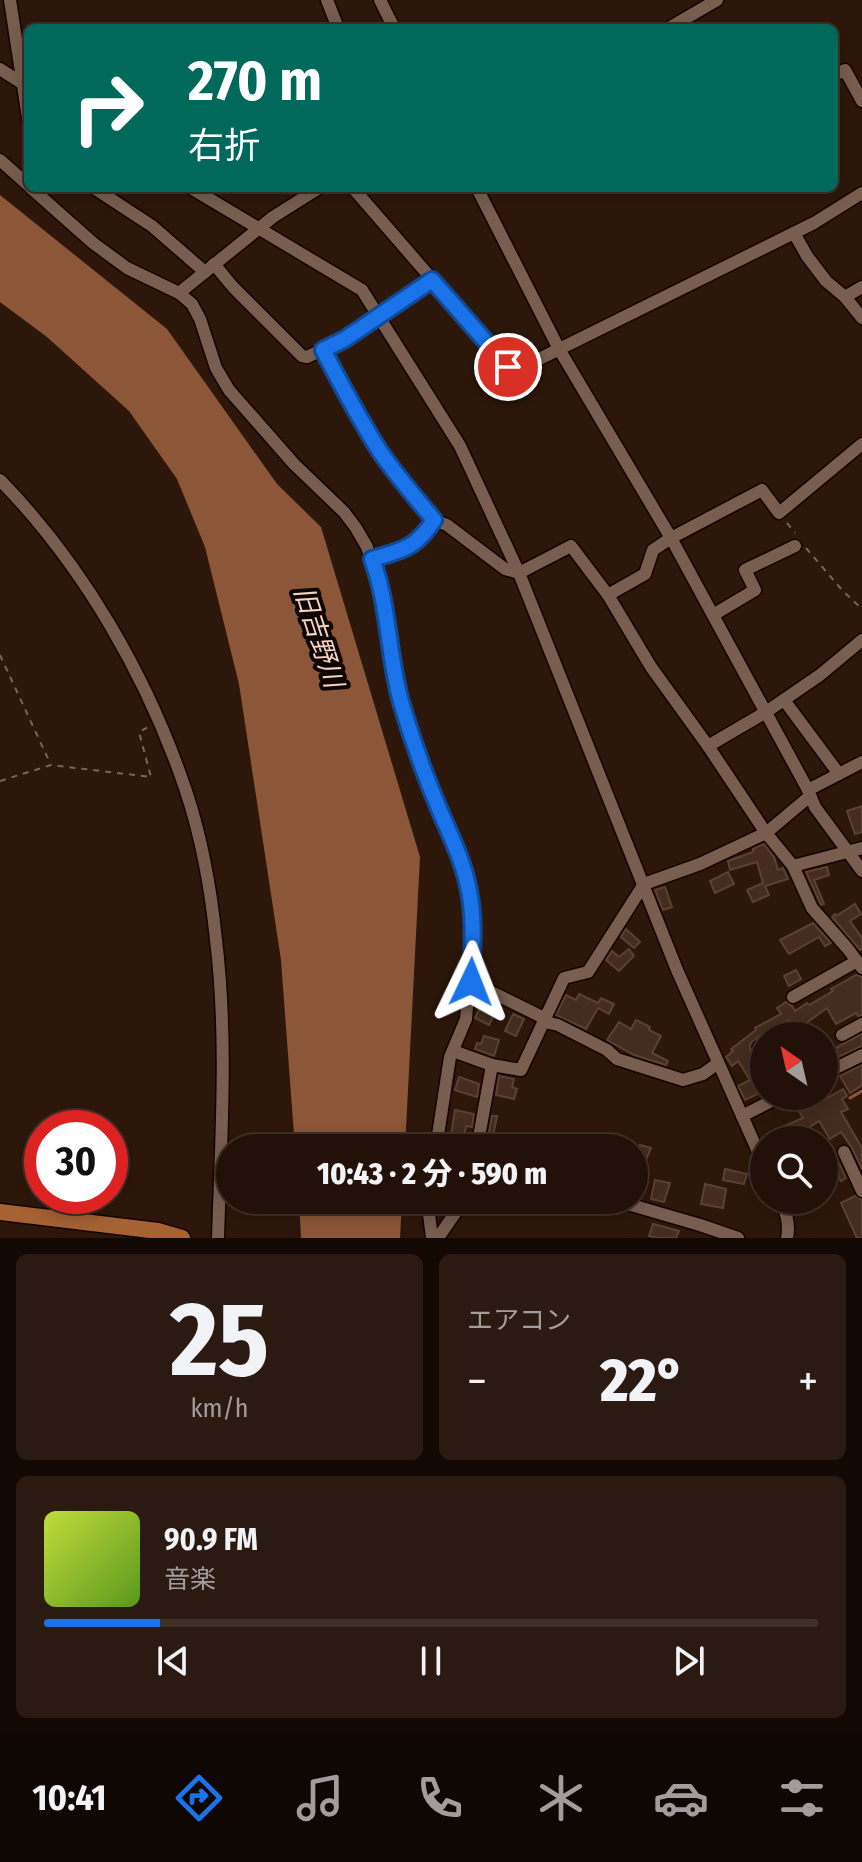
<!DOCTYPE html>
<html lang="ja">
<head>
<meta charset="utf-8">
<style>
  :root { --surface:#221108; --page:#2a1a12; --text:#f1f3f6; --muted:#a29d9c; --line:#3f3129; --accent:#1a73e8 }
  body { margin:0; font-family:"Fira Sans Condensed","Noto Sans JP",sans-serif; background:var(--page); color:var(--text); height:100vh; display:flex; flex-direction:column; font-size:30px; white-space:nowrap }
  * { box-sizing:border-box; margin:0 }
  p { font-size:26px; color:var(--muted) }
  .icon { flex:none; width:44px; height:44px; fill:none; stroke:currentColor; stroke-width:2; stroke-linecap:round; stroke-linejoin:round }
  .map { position:relative; height:1238px; overflow:hidden }
  .drawer { display:flex; flex-direction:column; gap:16px; padding:16px; background:#130904; flex:1 }
  .drawer>* { flex:none }
  .guide { position:absolute; left:24px; top:24px; width:814px; height:168px; border-radius:12px; box-shadow:0 4px 20px #0003,0 0 0 2px var(--line); background:#00695c; color:#fff; overflow:hidden }
  .needle { width:52px; rotate:326deg }
  .buttons { position:absolute; left:750px; top:1022px; display:grid; gap:16px }
  .buttons a { display:grid; place-items:center; width:88px; height:88px; border-radius:50%; background:var(--surface); box-shadow:0 4px 20px #0003,0 0 0 2px var(--line); font-size:40px }
  .speed { position:absolute; left:24px; top:1110px; display:flex; gap:16px; font-size:40px; font-weight:700; text-align:center }
  .speed>* { display:grid; place-content:center; width:104px; height:104px; border-radius:50%; background:var(--surface); box-shadow:0 4px 20px #0003,0 0 0 2px var(--line); line-height:1 }
  .speed .limit { border:12px solid #d22; background:#fff; color:#111 }
  .pin { position:absolute; display:grid; place-items:center; width:68px; height:68px; color:#fff; margin:-34px; border:4px solid #fff; border-radius:50%; box-shadow:0 2px 8px #0007 }
  .me { position:absolute; width:88px; margin:-44px; rotate:2deg; stroke-linejoin:round; filter:drop-shadow(0 0 6px #0008) }
  .turn { display:flex; align-items:center; gap:28px; height:168px; padding:0 32px; font-size:36px }
  .turn .icon { width:104px; height:104px; stroke-width:2.5 }
  .turn b { display:block; font-size:56px; line-height:68px }
  .big { font-size:60px; font-weight:800; line-height:1.1 }
  .drawer .widget { flex:1; display:flex; flex-direction:column; justify-content:center; gap:12px; min-width:0; padding:0 28px; border-radius:12px; background:var(--page) }
  .drawer .dial { align-items:center; gap:0 }
  .dial b { font-size:104px; line-height:1 }
  .song { display:flex; align-items:center; gap:24px }
  .cover { width:96px; height:96px; border-radius:12px; background:linear-gradient(135deg,hsl(70 70% 55%),hsl(90 70% 35%)) }
  .played { height:8px; border-radius:4px; background:linear-gradient(90deg,var(--accent) 15%,var(--line) 15%) }
  .keys { display:flex; justify-content:space-around; direction:ltr }
  .heat { display:flex; justify-content:space-between; align-items:center; font-size:44px; direction:ltr }
  .drawer .tiles { flex:1; display:grid; gap:16px; grid-template-columns:1fr 1fr }
  .widget:last-child { grid-column:span 2 }
  .trip { position:absolute; left:216px; top:1134px; width:432px; height:80px; border-radius:40px; background:var(--surface); box-shadow:0 4px 20px #0003,0 0 0 2px var(--line); font-weight:800; line-height:80px; text-align:center }
  .menu { display:flex; height:128px; justify-content:space-around; align-items:center; background:#0e0703; color:var(--muted) }
  .menu .icon { width:56px; height:56px }
  .menu .active { color:var(--accent) }
  .menu b { font-size:36px; color:var(--text) }
  .map>svg:first-child { display:block }
  .water { fill:#8c5738 }
  .lines { fill:none; stroke-linecap:round; stroke-linejoin:round }
  .stream { stroke:#8c5738; stroke-width:3 }
  .building { fill:#442c1e; stroke:#5b4133; stroke-width:2 }
  .minor-casing { stroke:#140300; stroke-width:15 }
  .major-casing { stroke:#140300; stroke-width:19 }
  .path { stroke:#79655a; stroke-width:2; stroke-dasharray:6 6; stroke-linecap:butt }
  .minor { stroke:#795e4f; stroke-width:12 }
  .major { stroke:#a76233; stroke-width:16 }
  .route-casing { stroke:#114b97; stroke-width:20 }
  .route { stroke:#1a73e8; stroke-width:14 }
  .labels { text-anchor:middle; stroke-width:8; stroke-linejoin:round; paint-order:stroke }
  .water-label { font-size:26px; font-style:italic; fill:#f6d4c2; stroke:#0e0602 }
</style>
</head>
<body>
<div class="map">
<svg width="862" height="1238" viewBox="0 0 862 1238">
  <rect width="100%" height="100%" fill="#2d170a"/>
  <g class="water">
    <polygon points="0,195 167,329 277,484 321,527 420,857 405,1148 295,1148 281,960 239,684 205,547 177,479 129,411 47,337 0,302"/>
    <polygon points="299,1200 402,1200 400,1238 301,1238"/>
  </g>
  <g class="lines">
    <polyline class="stream" points="850,1098 862,1091"/>
  </g>
  <g class="building">
    <polygon points="862,806 862,832 855,834 847,811"/>
    <polygon points="764,844 774,857 778,870 783,868 788,879 765,886 769,895 753,902 747,890 763,883 757,862 730,870 728,861 753,852 753,849"/>
    <polygon points="827,867 829,875 814,880 824,904 821,905 806,872"/>
    <polygon points="728,872 734,884 715,893 710,881"/>
    <polygon points="665,887 672,907 663,910 655,890"/>
    <polygon points="855,904 861,914 850,921 862,938 862,948 860,950 832,917 835,914 836,916"/>
    <polygon points="813,923 831,943 825,946 819,937 789,954 780,940"/>
    <polygon points="626,929 640,942 634,948 621,937"/>
    <polygon points="629,949 634,956 619,971 606,960 612,951 619,957"/>
    <polygon points="796,970 801,979 789,986 784,976"/>
    <polygon points="856,975 862,977 862,1015 858,1016 856,1013 836,1024 827,1008 802,1026 809,1036 794,1036 798,1030 797,1025 793,1021 788,1020 772,1029 768,1036 760,1036 752,1042 750,1045 751,1052 764,1069 764,1091 745,1100 738,1086 750,1080 738,1061 732,1066 726,1057 733,1051 731,1049 756,1030 755,1028 781,1014 777,1008 786,1002 792,1006 795,1011 807,1003 809,1005 833,991 831,989"/>
    <polygon points="579,994 598,1003 601,998 614,1004 609,1014 598,1008 586,1029 556,1015 566,995 576,1000"/>
    <polygon points="484,1000 498,1007 489,1025 475,1018"/>
    <polygon points="513,1014 524,1019 516,1036 505,1031"/>
    <polygon points="636,1020 650,1027 649,1030 661,1036 652,1053 668,1061 666,1065 634,1055 607,1040 619,1022 631,1029"/>
    <polygon points="862,1034 862,1046 832,1060 828,1052"/>
    <polygon points="484,1036 499,1040 494,1056 475,1049 477,1043 481,1044"/>
    <polygon points="862,1065 862,1085 850,1093 840,1076"/>
    <polygon points="499,1076 514,1079 512,1087 517,1089 514,1099 496,1095"/>
    <polygon points="459,1077 479,1084 477,1097 455,1090"/>
    <polygon points="843,1089 847,1096 842,1099 848,1109 841,1112 862,1148 862,1169 852,1148 841,1132 830,1139 819,1121 801,1133 804,1140 788,1140 782,1127 803,1118 796,1106 806,1099 808,1102 819,1096 822,1101"/>
    <polygon points="455,1110 474,1114 472,1127 466,1126 462,1148 449,1146"/>
    <polygon points="492,1116 497,1116 493,1136 523,1138 523,1148 486,1148"/>
    <polygon points="640,1145 651,1148 644,1165 634,1160"/>
    <polygon points="839,1163 846,1178 841,1181 839,1177 835,1179 829,1168"/>
    <polygon points="725,1169 747,1174 744,1184 723,1180"/>
    <polygon points="655,1180 670,1183 664,1202 651,1199"/>
    <polygon points="705,1184 726,1189 723,1208 701,1204"/>
    <polygon points="855,1196 862,1200 862,1238 857,1238 841,1203"/>
    <polygon points="653,1224 679,1231 676,1238 658,1238 649,1236"/>
  </g>
  <g class="lines">
    <defs>
      <g id="minor">
        <polyline points="10,0 28,118"/>
        <polyline points="327,0 338,28"/>
        <polyline points="380,0 394,28"/>
        <polyline points="669,28 717,0"/>
        <polyline points="0,69 28,87"/>
        <polyline points="834,75 845,70 862,101"/>
        <polyline points="0,160 28,185"/>
        <polyline points="31,188 93,243 127,268 179,293 192,304 200,319 216,368 229,390 294,464 344,512 356,528 367,547 381,590 387,634 400,700 427,781 465,872 470,894 473,920 471,960 466,1019 450,1057 436,1148"/>
        <polyline points="94,188 152,226 205,272"/>
        <polyline points="191,188 362,290 460,446 519,573 677,970 764,1165"/>
        <polyline points="353,188 508,367 519,369 814,223 862,193"/>
        <polyline points="477,188 559,349 671,538 808,790 815,807 862,871"/>
        <polyline points="794,233 807,256 826,281 845,297 862,318"/>
        <polyline points="214,264 233,287 302,356 307,357 345,339 432,280"/>
        <polyline points="179,293 273,217 319,188"/>
        <polyline points="845,297 862,287"/>
        <polyline points="323,350 349,399 381,452 410,492 434,520 447,525 505,569 519,573 571,546 608,595 651,667 708,746 766,833 793,866 812,908 848,949 862,968"/>
        <path d="M0,480c84,86 148,198 186,311 16,48 25,99 30,149 12,99 5,199 2,298"/>
        <path d="M372,559c31,-9 43,-11 62,-39"/>
        <polyline points="608,595 645,574 653,550 671,538 762,490 779,513 862,444"/>
        <polyline points="713,615 755,590 745,570 795,546"/>
        <polyline points="784,700 839,774"/>
        <polyline points="708,746 766,712 820,675 862,640"/>
        <polyline points="808,790 862,762"/>
        <polyline points="793,866 862,848"/>
        <polyline points="471,982 546,1019"/>
        <polyline points="793,997 857,961"/>
        <polyline points="545,1022 558,1025 607,1050 617,1059 683,1080 703,1074 718,1063"/>
        <polyline points="842,1035 862,1024"/>
        <polyline points="777,1036 789,1029"/>
        <polyline points="764,1044 759,1047 764,1055"/>
        <polyline points="453,1051 492,1065"/>
        <polyline points="824,1074 862,1055"/>
        <polyline points="742,1116 781,1096"/>
        <polyline points="477,1148 492,1065 521,1070 564,978 588,972 644,884 700,864 766,833 810,796"/>
        <polyline points="844,1152 862,1191"/>
        <polyline points="431,1200 429,1214 432,1238"/>
        <polyline points="614,1200 700,1225 738,1238"/>
        <path d="M781,1200c5,13 9,24 6,38"/>
        <polyline points="438,1238 464,1200"/>
      </g>
      <polyline id="major" points="0,1212 158,1231 182,1238"/>
    </defs>
    <use href="#minor" class="minor-casing"/>
    <use href="#major" class="major-casing"/>
    <g class="path">
      <polyline points="787,523 795,533"/>
      <polyline points="806,548 842,590 862,609"/>
      <polyline points="0,655 50,763"/>
      <polyline points="0,781 51,765 151,777 139,732 148,727"/>
    </g>
    <use href="#minor" class="minor"/>
    <use href="#major" class="major"/>
  </g>
  <g class="lines">
    <defs>
      <path id="route" d="M471,982c1,-30 4,-61 -2,-91 -5,-28 -18,-54 -29,-80 -15,-35 -28,-71 -39,-109 -13,-46 -12,-97 -29,-143 31,-9 43,-10 62,-39 -19,-23 -39,-46 -55,-70 -21,-33 -38,-66 -56,-100l22,-11 87,-59 76,87"/>
    </defs>
    <use href="#route" class="route-casing"/>
    <use href="#route" class="route"/>
  </g>
  <g class="labels">
    <g class="water-label">
      <text transform="translate(319 637) rotate(72)" y="9">旧吉野川</text>
    </g>
  </g>
</svg>
<div class="buttons">
<a><svg class="needle" viewBox="-14 -14 28 28"><path d="M0-13l5 13h-10z" fill="#e53935"/><path d="M0 13l5-13h-10z" fill="#a29d9c"/></svg></a>
<a><svg class="icon" aria-label="search" viewBox="0 0 24 24"><circle cx="10" cy="10" r="6"/><path d="M15 15l6 6"/></svg></a>
</div>
<div class="speed"><div class="limit">30</div></div>
<div class="pin" style="left:508px;top:367px;background:#d93025"><svg class="icon" aria-label="arrive" viewBox="0 0 24 24"><path d="M6 21V4h12l-3 4 3 4H6"/></svg></div>
<svg class="me" style="left:471px;top:982px" viewBox="-20 -20 40 40"><path d="M0-17L14 15 0 8-14 15z" fill="#1a73e8" stroke="#fff" stroke-width="4"/></svg>
<div class="trip">10:43 · 2 分 · 590 m</div>
<div class="guide">
<div class="turn"><svg class="icon" aria-label="right" viewBox="0 0 24 24"><path d="M7 20v-9h11M14 6l5 5-5 5"/></svg><div><b>270 m</b>右折</div></div>
</div>
</div>
<section class="drawer">
<div class="tiles">
<div class="widget dial"><b>25</b><p>km/h</p></div>
<div class="widget"><p>エアコン</p>
<div class="heat"><a>−</a><b class="big">22°</b><a>+</a></div>
</div>
<div class="widget">
<div class="song"><i class="cover"></i><div><b>90.9 FM</b><p>音楽</p></div></div>
<div class="played"></div>
<div class="keys"><svg class="icon" aria-label="previous" viewBox="0 0 24 24"><path d="M18 5L8 12l10 7zM5 5v14"/></svg><svg class="icon" aria-label="pause" viewBox="0 0 24 24"><path d="M8 5v14M16 5v14"/></svg><svg class="icon" aria-label="next" viewBox="0 0 24 24"><path d="M6 5l10 7-10 7zM19 5v14"/></svg></div>
</div>
</div>
</section>
<nav class="menu">
<b>10:41</b>
<svg class="icon active" aria-label="directions" viewBox="0 0 24 24"><path d="M12 3l9 9-9 9-9-9zM9 14v-3h6M13 9l2 2-2 2"/></svg>
<svg class="icon" aria-label="music" viewBox="0 0 24 24"><path d="M9 18V5l10-2v13"/><circle cx="6" cy="18" r="3"/><circle cx="16" cy="16" r="3"/></svg>
<svg class="icon" aria-label="phone" viewBox="0 0 24 24"><path d="M5 4h4l2 5-3 2q2 4 5 5l2-3 5 2v4C11 20 4 13 5 4z"/></svg>
<svg class="icon" aria-label="climate" viewBox="0 0 24 24"><path d="M12 3v18M4 7l16 10M4 17L20 7"/></svg>
<svg class="icon" aria-label="car" viewBox="0 0 24 24"><path d="M5 17H2v-5l4-1 3-4h7l3 4 3 1v5h-3M9 17h6M6 11h13"/><circle cx="7" cy="17" r="2"/><circle cx="17" cy="17" r="2"/></svg>
<svg class="icon" aria-label="filters" viewBox="0 0 24 24"><path d="M4 7h16M4 17h16"/><circle cx="9" cy="7" r="2"/><circle cx="15" cy="17" r="2"/></svg>
</nav>
</body>
</html>
